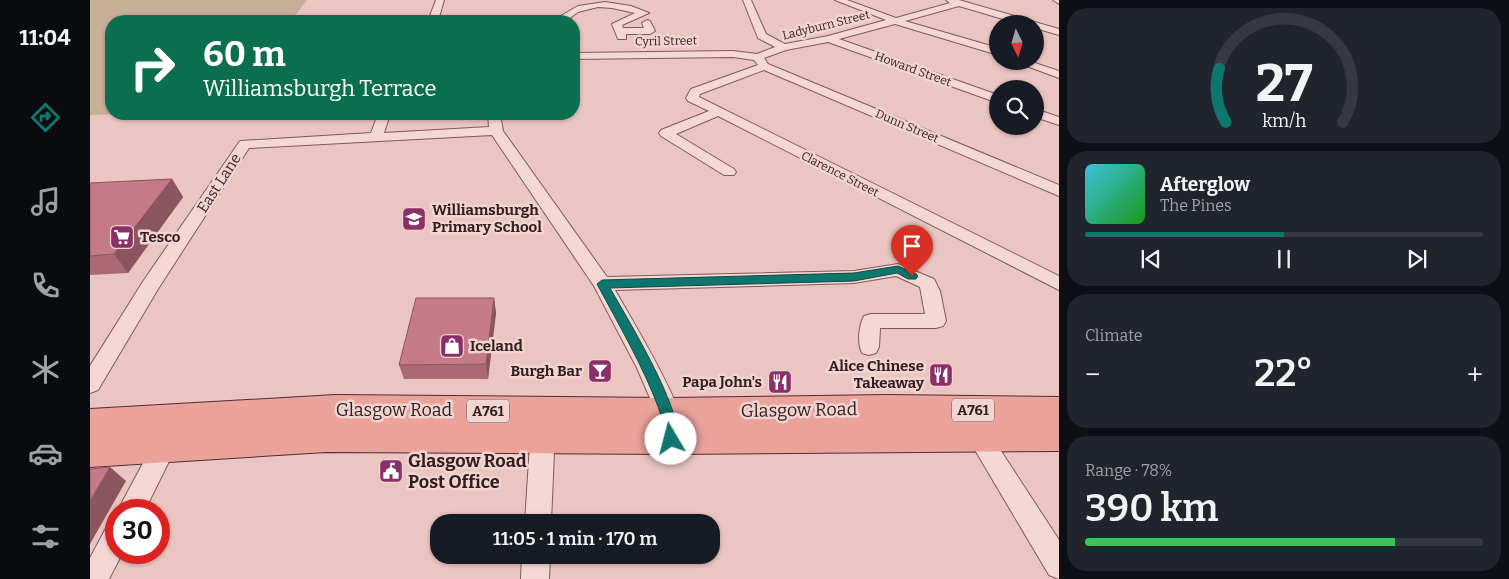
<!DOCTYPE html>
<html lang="en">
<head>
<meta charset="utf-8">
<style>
  :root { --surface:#171b24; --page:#20242c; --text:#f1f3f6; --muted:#9ea1a6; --line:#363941; --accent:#0f766e }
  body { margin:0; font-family:Bitter,serif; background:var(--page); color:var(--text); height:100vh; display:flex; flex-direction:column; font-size:19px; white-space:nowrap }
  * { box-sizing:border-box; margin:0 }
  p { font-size:16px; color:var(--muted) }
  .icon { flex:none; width:28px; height:28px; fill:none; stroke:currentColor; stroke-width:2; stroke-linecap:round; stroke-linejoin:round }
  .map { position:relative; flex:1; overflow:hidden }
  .sheet { display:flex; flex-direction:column; gap:8px; padding:8px; background:#0d0f14; width:450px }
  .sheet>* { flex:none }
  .banner { position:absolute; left:15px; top:15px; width:475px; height:105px; border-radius:20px; box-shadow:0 1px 4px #0004; background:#0b6e4f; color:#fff; overflow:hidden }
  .needle { width:32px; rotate:175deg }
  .controls { position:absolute; left:899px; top:15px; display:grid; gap:10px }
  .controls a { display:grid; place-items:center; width:55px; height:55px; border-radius:50%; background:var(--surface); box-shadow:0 1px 4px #0004; font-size:25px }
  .speed { position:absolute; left:15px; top:499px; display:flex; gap:10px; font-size:25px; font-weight:700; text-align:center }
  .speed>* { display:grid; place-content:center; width:65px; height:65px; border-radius:50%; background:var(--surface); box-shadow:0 1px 4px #0004; line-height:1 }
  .speed .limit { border:8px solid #d22; background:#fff; color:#111 }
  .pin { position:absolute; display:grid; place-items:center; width:42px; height:42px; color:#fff; margin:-51px -21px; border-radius:50% 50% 50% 0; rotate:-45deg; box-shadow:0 0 5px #0007 }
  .pin .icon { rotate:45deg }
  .me { position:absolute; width:55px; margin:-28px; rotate:352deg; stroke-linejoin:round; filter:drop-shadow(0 0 4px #0008) }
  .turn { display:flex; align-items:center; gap:18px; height:105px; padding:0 15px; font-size:22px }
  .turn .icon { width:65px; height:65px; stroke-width:2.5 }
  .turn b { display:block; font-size:35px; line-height:42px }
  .big { font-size:38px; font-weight:600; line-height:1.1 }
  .sheet .widget { flex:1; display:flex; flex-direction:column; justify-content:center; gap:8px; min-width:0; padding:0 18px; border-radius:20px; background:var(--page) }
  .sheet .dial { align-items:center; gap:0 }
  .dial svg { height:130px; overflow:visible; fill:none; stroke:var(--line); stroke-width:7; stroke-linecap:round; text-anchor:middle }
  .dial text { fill:var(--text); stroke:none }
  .song { display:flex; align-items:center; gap:15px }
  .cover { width:60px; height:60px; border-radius:8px; background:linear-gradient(135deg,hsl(190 70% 55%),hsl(120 70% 35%)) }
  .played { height:5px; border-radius:2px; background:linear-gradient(90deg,var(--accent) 50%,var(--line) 50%) }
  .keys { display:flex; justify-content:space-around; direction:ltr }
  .heat { display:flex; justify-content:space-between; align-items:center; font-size:28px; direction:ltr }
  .charge { height:8px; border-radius:4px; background:linear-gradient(90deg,#34c759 78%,var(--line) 0) }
  .trip { position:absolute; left:340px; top:514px; width:290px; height:50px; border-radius:20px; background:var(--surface); box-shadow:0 1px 4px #0004; font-weight:600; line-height:50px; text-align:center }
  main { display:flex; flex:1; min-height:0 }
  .menu { display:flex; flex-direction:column; width:90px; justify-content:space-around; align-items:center; background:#090b0e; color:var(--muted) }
  .menu .icon { width:35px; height:35px }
  .menu .current { color:var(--accent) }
  .menu b { font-size:22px; color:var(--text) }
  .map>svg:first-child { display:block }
  .green { fill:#c6af96 }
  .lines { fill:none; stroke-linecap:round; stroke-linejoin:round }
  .street-casing { stroke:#815a5d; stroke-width:2 }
  .primary-casing { stroke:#4f2e33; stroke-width:2 }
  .street { fill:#f5d7d3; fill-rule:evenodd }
  .primary { fill:#eaa29b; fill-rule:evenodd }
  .wall { fill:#a96975 }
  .shaded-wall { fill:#8a555f }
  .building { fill:#c57a88; stroke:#8a555f }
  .route { fill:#0f766e; stroke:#0a4d48 }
  .labels { text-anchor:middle; stroke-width:5; stroke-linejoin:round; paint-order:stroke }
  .far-street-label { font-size:12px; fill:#321d20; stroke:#f2d4d0 }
  .shield { fill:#f2d4d0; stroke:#6c5455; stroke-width:1 }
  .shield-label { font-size:14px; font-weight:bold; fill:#321d20 }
  .street-label { font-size:15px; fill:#321d20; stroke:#f2d4d0 }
  .poi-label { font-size:15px; font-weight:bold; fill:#321d20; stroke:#f2d4d0; text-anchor:start }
  .near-street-label { font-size:18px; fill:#321d20; stroke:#f2d4d0 }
  .near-poi-label { font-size:18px; font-weight:bold; fill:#321d20; stroke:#f2d4d0; text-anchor:start }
</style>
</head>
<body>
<main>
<nav class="menu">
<b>11:04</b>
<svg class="icon current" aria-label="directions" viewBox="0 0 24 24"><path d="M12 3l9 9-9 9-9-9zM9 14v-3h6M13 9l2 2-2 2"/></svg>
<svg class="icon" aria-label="music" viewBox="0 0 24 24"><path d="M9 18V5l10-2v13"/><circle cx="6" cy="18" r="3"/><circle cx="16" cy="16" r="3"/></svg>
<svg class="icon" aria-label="phone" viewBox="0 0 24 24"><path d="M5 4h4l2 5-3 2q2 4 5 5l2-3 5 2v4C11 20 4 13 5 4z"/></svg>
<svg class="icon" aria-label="climate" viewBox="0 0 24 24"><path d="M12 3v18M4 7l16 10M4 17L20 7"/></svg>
<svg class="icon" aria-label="car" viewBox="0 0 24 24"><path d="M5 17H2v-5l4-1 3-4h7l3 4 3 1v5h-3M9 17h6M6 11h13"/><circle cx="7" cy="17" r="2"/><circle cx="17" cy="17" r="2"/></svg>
<svg class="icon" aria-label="filters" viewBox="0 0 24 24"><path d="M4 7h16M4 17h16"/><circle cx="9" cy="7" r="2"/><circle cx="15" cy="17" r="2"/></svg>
</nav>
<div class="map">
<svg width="969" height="579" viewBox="0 0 969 579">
  <rect width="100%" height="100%" fill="#eac5c1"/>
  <polygon class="green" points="0,0 217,0 201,21 21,21 21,114 24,114 0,115"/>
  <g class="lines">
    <defs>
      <g id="street">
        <polygon points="346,0 354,0 348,21 338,21"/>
        <polygon points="653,0 661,0 676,34 695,44 738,36 796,20 745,0 757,0 806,18 860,3 856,0 869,0 969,29 969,35 945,28 945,24 930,24 869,6 815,21 908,48 908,55 805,24 749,39 908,95 908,103 738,42 696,50 674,58 678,64 969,185 969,196 674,70 610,94 609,97 969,276 969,290 628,116 586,134 644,169 646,172 644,175 634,175 571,136 569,133 571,130 619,111 598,101 596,98 601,89 668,65 664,60 643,57 484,59 484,53 643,51 667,54 685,47 668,38"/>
        <polygon points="963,0 969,0 969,4"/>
        <polygon points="515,2 541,6 559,13 532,25 533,28 554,28 552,23 557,20 560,21 565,31 560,34 536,34 536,39 528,39 522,24 545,13 522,8 508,7 488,12 476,21 391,21 396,18 469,17 488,6"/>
        <polygon points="923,61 939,61 969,71 969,78"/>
        <polygon points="945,109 969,117 969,125 945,117"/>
        <path d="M288,114h12l-6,19 105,-6 -1,-13h12l3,17 104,146 247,-6 44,-7 36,15 6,12 6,30 -3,5 -7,2h-56l-1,19 -3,6 -7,2 -7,-2c-5,-10 -3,-28 2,-37l7,-2h54l-5,-27 -24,-11 -42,7 -239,7c12,21 68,114 66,133 -1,3 -3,5 -4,7l-8,3 -8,-3 -5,-18 -19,-44 -43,-82 -102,-151 -243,13 -91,141 -60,101 -8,3v-27l54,-86 96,-139 131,-8z"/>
        <polygon points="453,419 461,422 465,429 461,522 435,522 441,429 445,422"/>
        <polygon points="890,427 898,431 969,540 969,579 959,575 882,445 878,438 882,431"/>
        <polygon points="77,430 85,433 89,441 55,510 28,510 69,433"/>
        <polygon points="26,524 26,552 33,552 19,579 0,579 0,558 16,528"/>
        <polygon points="432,555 460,555 459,579 431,579"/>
      </g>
      <polygon id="primary" points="245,395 577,398 797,395 969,397 969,451 581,454 236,452 0,467 0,409"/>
    </defs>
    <use href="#street" class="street-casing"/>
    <use href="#primary" class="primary-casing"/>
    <use href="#street" class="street"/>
    <use href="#primary" class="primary"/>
  </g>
  <g class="wall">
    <polygon points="82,179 93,197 38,273 0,275 0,183"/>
    <polygon points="404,298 406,313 398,379 314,379 309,365"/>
  </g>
  <g class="shaded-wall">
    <polygon points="82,179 93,197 38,273 24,254"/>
    <polygon points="404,298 406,313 398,379 396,364"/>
    <polygon points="20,467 36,481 0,544 0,501"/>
  </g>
  <g class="building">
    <polygon points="82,179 24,254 0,256 0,183"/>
    <polygon points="326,298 404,298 396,364 309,365"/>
    <polygon points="20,467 0,501 0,469"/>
  </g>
  <path class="route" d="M808,266l18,8 2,2 -2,3h-8l-11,-6 -43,8 -244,7c15,27 78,129 66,155l-5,2 -5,-2c-5,-10 -3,-23 -7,-34 -16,-43 -40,-84 -62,-125l5,-4 252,-7z"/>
  <defs>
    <symbol id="school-square" viewBox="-11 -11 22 22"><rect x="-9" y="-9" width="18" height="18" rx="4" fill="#8b2f68" stroke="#f2d4d0"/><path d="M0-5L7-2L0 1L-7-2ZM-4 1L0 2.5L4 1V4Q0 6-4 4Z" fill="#fff"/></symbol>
    <symbol id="supermarket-square" viewBox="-11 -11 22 22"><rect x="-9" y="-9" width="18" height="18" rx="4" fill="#8b2f68" stroke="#f2d4d0"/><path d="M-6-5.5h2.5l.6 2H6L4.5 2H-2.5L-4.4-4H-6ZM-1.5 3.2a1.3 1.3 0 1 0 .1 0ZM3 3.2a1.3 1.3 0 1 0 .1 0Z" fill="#fff"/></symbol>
    <symbol id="shop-square" viewBox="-11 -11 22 22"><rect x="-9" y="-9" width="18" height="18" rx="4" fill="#8b2f68" stroke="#f2d4d0"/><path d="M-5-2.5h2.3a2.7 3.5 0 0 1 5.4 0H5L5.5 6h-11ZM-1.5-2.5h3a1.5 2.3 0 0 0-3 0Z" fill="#fff"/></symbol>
    <symbol id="bar-square" viewBox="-11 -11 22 22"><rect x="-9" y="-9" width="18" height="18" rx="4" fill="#8b2f68" stroke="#f2d4d0"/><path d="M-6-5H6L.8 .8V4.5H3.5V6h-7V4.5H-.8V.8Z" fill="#fff"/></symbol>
    <symbol id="restaurant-square" viewBox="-11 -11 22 22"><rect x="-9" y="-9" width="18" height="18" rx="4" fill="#8b2f68" stroke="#f2d4d0"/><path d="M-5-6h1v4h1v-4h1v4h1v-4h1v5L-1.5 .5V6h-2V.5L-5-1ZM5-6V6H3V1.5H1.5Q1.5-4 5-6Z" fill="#fff"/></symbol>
    <symbol id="civic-square" viewBox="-11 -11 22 22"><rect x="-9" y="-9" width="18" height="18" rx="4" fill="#8b2f68" stroke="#f2d4d0"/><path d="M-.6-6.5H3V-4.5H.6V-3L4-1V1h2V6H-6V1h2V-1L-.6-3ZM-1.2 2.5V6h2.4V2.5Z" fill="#fff"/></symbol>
  </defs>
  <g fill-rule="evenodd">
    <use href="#school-square" x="310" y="205" width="28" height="28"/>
    <use href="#supermarket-square" x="18" y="223" width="28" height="28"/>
    <use href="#shop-square" x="348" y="332" width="28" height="28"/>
    <use href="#bar-square" x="496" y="357" width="28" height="28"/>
    <use href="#restaurant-square" x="837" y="361" width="28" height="28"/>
    <use href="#restaurant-square" x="676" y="368" width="28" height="28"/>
    <use href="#civic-square" x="287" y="457" width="28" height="28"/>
  </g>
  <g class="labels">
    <g class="far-street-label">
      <text transform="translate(736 25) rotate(-14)" y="4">Ladyburn Street</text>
      <text transform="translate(576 41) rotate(-1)" y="4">Cyril Street</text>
      <text transform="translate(823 69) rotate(20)" y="4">Howard Street</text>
      <text transform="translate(817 126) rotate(23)" y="4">Dunn Street</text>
      <text transform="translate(750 174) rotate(27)" y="4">Clarence Street</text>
    </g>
    <g class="shield">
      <rect x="862" y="398.5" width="42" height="23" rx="4"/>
      <rect x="377" y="399.5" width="42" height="23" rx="4"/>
    </g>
    <g class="shield-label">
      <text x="883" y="415">A761</text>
      <text x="398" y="416">A761</text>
    </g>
    <g class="street-label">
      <text transform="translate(129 183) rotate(-57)" y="5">East Lane</text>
    </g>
    <g class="poi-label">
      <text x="342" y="215">Williamsburgh<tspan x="342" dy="17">Primary School</tspan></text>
      <text x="50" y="242">Tesco</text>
      <text x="380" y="351">Iceland</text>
      <text x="834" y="371" text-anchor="end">Alice Chinese<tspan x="834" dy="17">Takeaway</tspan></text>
      <text x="492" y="376" text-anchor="end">Burgh Bar</text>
      <text x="672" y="387" text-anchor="end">Papa John's</text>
    </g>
    <g class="near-street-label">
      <text x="304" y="416">Glasgow Road</text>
      <text transform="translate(709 410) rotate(-1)" y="6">Glasgow Road</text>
    </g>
    <g class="near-poi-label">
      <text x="318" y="467">Glasgow Road<tspan x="318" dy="21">Post Office</tspan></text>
    </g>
  </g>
</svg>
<div class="controls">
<a><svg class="needle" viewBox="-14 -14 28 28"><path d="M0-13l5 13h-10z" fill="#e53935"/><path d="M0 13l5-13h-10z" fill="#9ea1a6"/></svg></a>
<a><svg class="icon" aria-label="search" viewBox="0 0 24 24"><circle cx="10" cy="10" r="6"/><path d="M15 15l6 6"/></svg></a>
</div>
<div class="speed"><div class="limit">30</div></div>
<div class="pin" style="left:822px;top:276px;background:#d93025"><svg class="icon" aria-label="arrive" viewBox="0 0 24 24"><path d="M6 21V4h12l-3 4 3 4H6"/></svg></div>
<svg class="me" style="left:581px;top:439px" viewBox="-20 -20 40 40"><circle r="19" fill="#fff"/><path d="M0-13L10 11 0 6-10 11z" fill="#0f766e"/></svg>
<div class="trip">11:05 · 1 min · 170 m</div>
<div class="banner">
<div class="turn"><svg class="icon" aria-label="right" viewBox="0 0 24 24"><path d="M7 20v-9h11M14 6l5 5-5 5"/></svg><div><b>60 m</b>Williamsburgh Terrace</div></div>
</div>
</div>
<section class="sheet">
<div class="widget dial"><svg viewBox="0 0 100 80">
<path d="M14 69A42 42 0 1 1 86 69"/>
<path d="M14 69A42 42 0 0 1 10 36" stroke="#0f766e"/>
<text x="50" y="56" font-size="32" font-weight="700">27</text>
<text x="50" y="72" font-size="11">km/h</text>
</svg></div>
<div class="widget">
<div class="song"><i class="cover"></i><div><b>Afterglow</b><p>The Pines</p></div></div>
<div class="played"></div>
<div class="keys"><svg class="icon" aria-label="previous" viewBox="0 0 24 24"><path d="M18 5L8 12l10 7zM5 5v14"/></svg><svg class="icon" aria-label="pause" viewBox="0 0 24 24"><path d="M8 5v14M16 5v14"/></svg><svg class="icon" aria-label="next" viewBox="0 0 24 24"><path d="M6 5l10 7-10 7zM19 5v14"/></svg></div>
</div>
<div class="widget"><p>Climate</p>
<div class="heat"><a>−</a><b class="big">22°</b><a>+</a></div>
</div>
<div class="widget"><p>Range · 78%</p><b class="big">390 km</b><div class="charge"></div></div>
</section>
</main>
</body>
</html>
